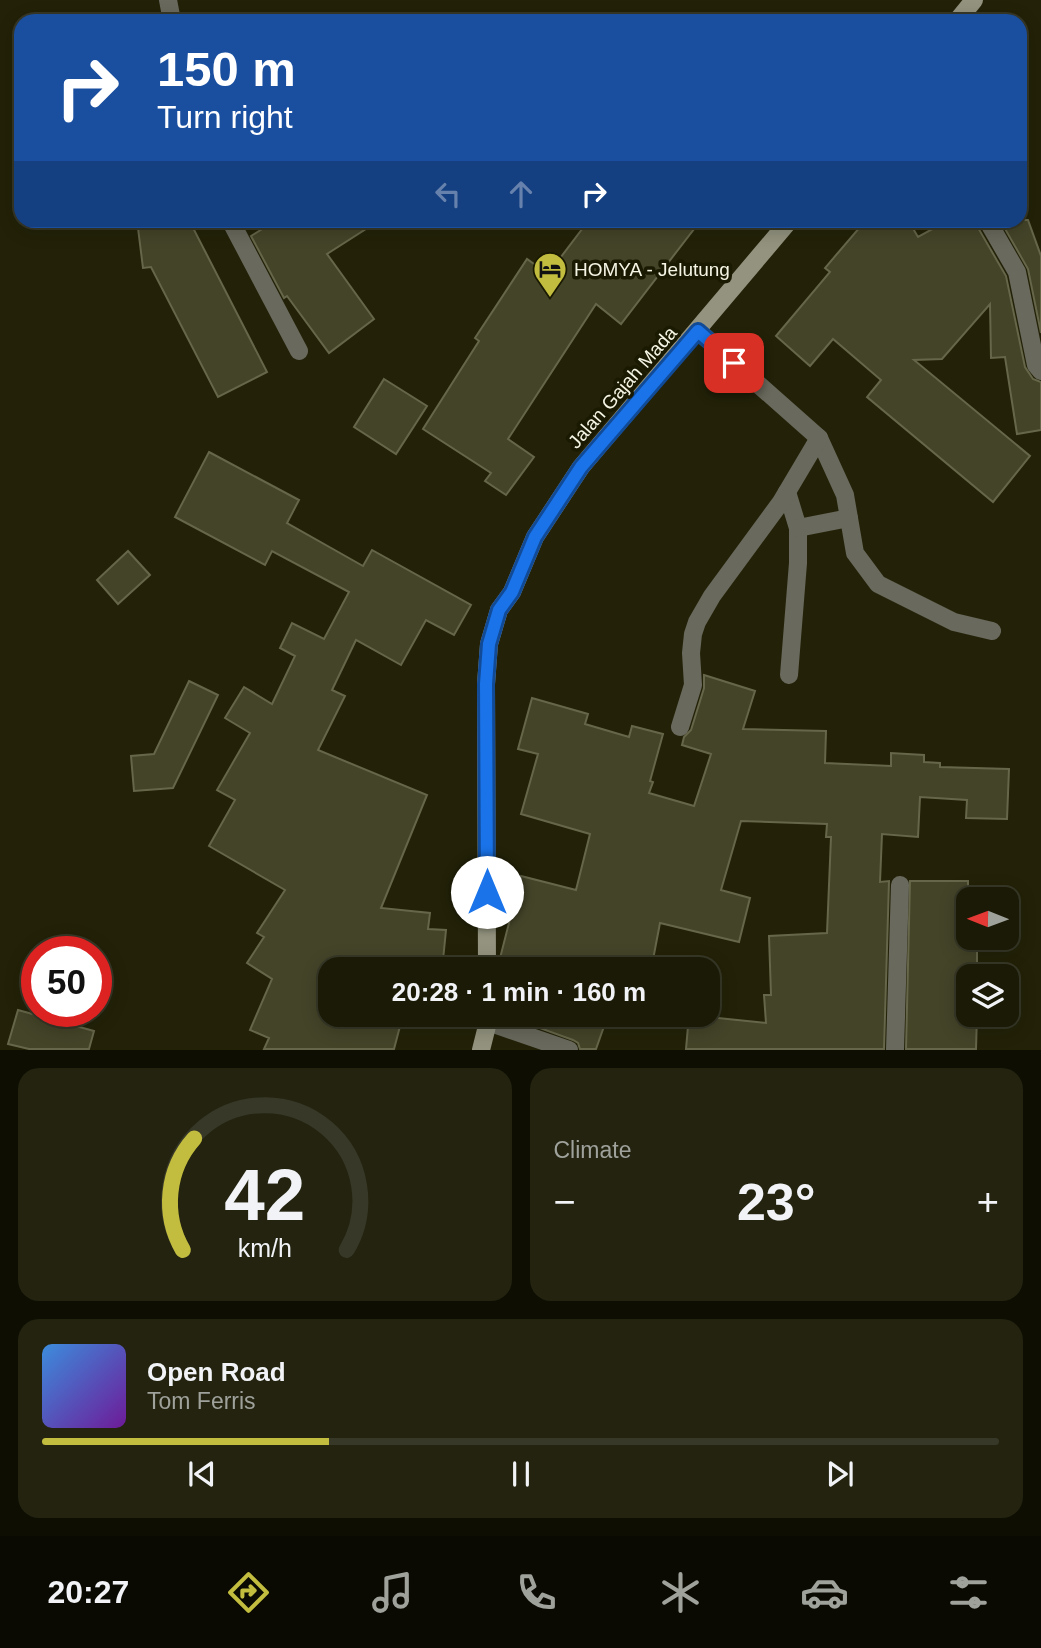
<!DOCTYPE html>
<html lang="en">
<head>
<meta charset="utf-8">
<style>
  :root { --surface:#1a1a06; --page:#232310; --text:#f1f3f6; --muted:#9fa19b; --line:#383828; --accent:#c2bd3f }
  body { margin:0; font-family:Helvetica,sans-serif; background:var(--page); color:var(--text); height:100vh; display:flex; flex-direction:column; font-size:26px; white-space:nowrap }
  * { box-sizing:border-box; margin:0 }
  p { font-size:23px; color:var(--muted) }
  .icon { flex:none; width:38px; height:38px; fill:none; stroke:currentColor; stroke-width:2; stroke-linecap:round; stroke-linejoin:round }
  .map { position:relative; height:1050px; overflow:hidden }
  .details { display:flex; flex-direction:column; gap:18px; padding:18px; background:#0e0e03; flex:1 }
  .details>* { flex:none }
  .banner { position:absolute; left:14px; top:14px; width:1013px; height:214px; border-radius:21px; box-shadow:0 4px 18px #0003,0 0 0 2px var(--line); background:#1a4fa0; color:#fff; overflow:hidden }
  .needle { width:46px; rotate:271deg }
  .buttons { position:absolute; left:956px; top:887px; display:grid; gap:14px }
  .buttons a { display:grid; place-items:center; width:63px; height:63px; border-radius:14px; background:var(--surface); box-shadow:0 4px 18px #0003,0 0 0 2px var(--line); font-size:35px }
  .speed { position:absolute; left:21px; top:936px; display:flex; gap:14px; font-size:35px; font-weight:700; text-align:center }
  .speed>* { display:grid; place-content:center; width:91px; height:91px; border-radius:50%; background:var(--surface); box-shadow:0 4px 18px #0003,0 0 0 2px var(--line); line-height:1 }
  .speed .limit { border:10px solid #d22; background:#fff; color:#111 }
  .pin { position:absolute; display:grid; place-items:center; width:60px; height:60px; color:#fff; margin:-30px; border-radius:14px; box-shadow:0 4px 10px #0006 }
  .me { position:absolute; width:77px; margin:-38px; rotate:0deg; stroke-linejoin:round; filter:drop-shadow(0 0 5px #0008) }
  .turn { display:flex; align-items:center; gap:24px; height:147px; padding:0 28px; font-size:32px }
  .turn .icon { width:91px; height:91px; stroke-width:2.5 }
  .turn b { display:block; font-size:49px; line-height:60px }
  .lanes { display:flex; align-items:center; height:66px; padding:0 28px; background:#0003; justify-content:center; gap:35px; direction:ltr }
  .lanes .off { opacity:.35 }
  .big { font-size:52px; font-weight:600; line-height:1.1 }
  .details .widget { flex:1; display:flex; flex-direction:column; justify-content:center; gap:10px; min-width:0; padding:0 24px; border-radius:21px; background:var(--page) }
  .details .dial { align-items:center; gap:0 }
  .dial svg { height:182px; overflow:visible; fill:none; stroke:var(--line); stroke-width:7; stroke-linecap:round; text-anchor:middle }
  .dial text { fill:var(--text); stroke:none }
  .song { display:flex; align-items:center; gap:21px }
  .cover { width:84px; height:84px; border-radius:10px; background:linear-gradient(135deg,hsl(210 70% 55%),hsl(280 70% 35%)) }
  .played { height:7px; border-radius:4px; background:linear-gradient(90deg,var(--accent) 30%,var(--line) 30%) }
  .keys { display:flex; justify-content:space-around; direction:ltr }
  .heat { display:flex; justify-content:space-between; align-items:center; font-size:38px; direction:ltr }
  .details .tiles { flex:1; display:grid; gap:18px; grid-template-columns:1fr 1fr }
  .widget:last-child { grid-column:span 2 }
  .trip { position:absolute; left:318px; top:957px; width:402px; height:70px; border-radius:21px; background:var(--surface); box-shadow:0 4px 18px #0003,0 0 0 2px var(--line); font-weight:600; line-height:70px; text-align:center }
  .tabs { display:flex; height:112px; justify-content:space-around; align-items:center; background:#0a0a02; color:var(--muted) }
  .tabs .icon { width:49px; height:49px }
  .tabs .active { color:var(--accent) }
  .tabs b { font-size:32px; color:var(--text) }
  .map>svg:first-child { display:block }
  .building { fill:#444429; stroke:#66664a; stroke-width:2 }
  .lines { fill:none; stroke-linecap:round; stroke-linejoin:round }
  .street { stroke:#69695d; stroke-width:18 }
  .secondary { stroke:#93937f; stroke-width:18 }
  .route-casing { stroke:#114b97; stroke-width:18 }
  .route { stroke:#1a73e8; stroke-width:12 }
  .labels { text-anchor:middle; stroke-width:7; stroke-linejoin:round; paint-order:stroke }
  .poi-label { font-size:19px; fill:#f5f5e5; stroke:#1a1901; text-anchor:start }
  .street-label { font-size:19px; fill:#f5f5e5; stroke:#1a1901 }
</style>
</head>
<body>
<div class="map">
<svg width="1041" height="1050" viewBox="0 0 1041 1050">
  <rect width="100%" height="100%" fill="#232208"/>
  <g class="building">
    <polygon points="137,220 189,220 267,372 218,397 151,267 143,268"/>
    <polygon points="277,220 380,220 327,254 374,319 329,353 287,296 284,298 251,236"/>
    <polygon points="589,220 701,220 621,324 596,304 508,439 534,457 506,495 485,481 491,473 423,429 479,341 475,338 527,259 548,274"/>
    <polygon points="866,220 908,220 918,237 949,220 976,220 977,226 1006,276 1025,367 1033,379 1041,382 1041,430 1017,434 1005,357 991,358 990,304 942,359 914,360 1030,456 993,502 867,397 881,380 833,339 810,366 776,336 830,272 825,268"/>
    <polygon points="1000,220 1028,220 1041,256 1041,333 1028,269"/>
    <polygon points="384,379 427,406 396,454 354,427"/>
    <polygon points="209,452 299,500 287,523 363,566 372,550 471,605 454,635 426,620 401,665 356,640 332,690 345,696 318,750 427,795 381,908 430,913 428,929 446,930 442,970 331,970 331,1015 403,1015 394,1049 264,1049 269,1038 250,1030 272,979 247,963 264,937 257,933 285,890 209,846 235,800 217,790 250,733 225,718 244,687 272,704 295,656 280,648 292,623 324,639 349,592 272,551 265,565 175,517"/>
    <polygon points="128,551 150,575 118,604 97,580"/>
    <polygon points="704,675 755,691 743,729 826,731 825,763 891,766 891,753 924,755 924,762 940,763 940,767 1009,769 1007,819 966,818 967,800 920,797 918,837 882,834 880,882 889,881 884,1049 686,1049 689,1015 766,1023 764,995 771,995 769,936 827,933 831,837 826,837 827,824 741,821 721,890 750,898 739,942 660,923 651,970 510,970 498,966 521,876 576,890 590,834 521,814 538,754 518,749 532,698 588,714 585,724 629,737 632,726 663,734 650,781 653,782 649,793 694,806 711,754 682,745 684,737 691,730 704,688"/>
    <polygon points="189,681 218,695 173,788 134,791 131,756 154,754"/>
    <polygon points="910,881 968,881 968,944 977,944 977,976 968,976 968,1015 977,1015 976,1049 906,1049"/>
    <polygon points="18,1010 94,1031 89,1049 29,1049 8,1044"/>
    <polygon points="538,1015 608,1015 596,1049 580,1049 578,1043 573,1040 534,1026"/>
  </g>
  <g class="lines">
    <g class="street">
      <polyline points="168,0 172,21"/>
      <polyline points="230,220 299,351"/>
      <polyline points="987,220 1017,272 1036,365 1041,371"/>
      <polyline points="698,331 819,438 845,495 855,553 878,584 954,622 992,631"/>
      <polyline points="787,492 798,528 798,563 789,675"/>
      <polyline points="798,528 849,518"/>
      <polyline points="680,727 693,685 691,653 693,634 697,622 712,596 781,502 819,438"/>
      <polyline points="488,1022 569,1050"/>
      <polyline points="895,1050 900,885"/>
    </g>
    <g class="secondary">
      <polyline points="957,21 974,0"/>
      <polyline points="487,970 486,684 489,644 499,610 512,592 535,537 581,467 790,220"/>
      <polyline points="481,1050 488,1022 488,1015"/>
    </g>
  </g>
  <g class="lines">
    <defs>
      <polyline id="route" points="487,892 486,684 489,644 499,610 512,592 535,537 581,467 698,331 734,363"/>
    </defs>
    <use href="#route" class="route-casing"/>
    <use href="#route" class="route"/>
  </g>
  <defs>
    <symbol id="hotel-pin" viewBox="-11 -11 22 30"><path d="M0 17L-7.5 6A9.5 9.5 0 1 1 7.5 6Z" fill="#c2bd3f" stroke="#1a1901"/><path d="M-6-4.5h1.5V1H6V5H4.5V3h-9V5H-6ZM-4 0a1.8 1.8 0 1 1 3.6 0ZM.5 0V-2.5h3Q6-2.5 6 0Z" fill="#111"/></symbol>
  </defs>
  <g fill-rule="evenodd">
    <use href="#hotel-pin" x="531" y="250" width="38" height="52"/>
  </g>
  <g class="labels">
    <g class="poi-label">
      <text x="574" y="276">HOMYA - Jelutung</text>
    </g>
    <g class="street-label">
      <text transform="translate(622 387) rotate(-49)" y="7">Jalan Gajah Mada</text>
    </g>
  </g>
</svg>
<div class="buttons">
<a><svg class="needle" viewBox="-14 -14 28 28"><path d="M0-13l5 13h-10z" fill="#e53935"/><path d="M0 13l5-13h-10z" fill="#9fa19b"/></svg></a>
<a><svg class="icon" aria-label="layers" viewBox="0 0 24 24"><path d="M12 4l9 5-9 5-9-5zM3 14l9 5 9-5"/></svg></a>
</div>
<div class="speed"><div class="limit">50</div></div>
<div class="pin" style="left:734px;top:363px;background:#d93025"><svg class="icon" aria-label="arrive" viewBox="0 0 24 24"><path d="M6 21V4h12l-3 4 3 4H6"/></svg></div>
<svg class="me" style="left:487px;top:892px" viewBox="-20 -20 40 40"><circle r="19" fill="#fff"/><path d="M0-13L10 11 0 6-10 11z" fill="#1a73e8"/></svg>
<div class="trip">20:28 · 1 min · 160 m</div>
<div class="banner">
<div class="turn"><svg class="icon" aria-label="right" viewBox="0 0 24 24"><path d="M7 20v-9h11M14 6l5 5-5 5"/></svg><div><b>150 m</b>Turn right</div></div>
<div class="lanes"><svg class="icon off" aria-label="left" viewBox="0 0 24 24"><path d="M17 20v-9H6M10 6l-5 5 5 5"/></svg><svg class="icon off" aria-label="ahead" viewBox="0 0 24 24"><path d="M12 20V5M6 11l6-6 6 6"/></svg><svg class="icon" aria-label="right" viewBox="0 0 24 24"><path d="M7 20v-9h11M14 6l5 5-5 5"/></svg></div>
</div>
</div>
<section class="details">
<div class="tiles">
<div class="widget dial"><svg viewBox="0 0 100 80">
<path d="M14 69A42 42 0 1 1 86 69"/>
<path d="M14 69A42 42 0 0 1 19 20" stroke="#c2bd3f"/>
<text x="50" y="56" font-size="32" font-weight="700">42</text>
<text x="50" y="72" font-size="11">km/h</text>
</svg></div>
<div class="widget"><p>Climate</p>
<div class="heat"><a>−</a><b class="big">23°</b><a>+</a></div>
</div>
<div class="widget">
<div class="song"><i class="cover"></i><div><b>Open Road</b><p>Tom Ferris</p></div></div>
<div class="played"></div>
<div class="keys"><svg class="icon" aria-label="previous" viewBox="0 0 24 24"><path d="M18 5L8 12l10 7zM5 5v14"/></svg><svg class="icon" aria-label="pause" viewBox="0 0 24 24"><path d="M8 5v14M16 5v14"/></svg><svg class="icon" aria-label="next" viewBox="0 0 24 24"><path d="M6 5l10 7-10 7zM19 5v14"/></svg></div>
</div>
</div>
</section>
<nav class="tabs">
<b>20:27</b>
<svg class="icon active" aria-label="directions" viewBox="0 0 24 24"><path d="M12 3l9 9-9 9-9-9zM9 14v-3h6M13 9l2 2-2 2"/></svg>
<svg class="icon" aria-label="music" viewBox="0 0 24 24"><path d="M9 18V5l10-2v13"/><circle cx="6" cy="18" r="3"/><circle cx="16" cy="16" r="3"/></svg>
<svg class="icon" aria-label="phone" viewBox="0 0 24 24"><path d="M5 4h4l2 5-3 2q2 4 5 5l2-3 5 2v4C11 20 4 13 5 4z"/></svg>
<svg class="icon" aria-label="climate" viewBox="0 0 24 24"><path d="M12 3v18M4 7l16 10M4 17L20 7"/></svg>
<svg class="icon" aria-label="car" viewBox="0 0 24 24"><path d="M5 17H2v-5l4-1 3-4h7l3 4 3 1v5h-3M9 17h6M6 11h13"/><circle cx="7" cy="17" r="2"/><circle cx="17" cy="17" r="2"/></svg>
<svg class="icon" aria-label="filters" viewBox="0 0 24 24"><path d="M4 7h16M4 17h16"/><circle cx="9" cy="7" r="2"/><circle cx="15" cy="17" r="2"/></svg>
</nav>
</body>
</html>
